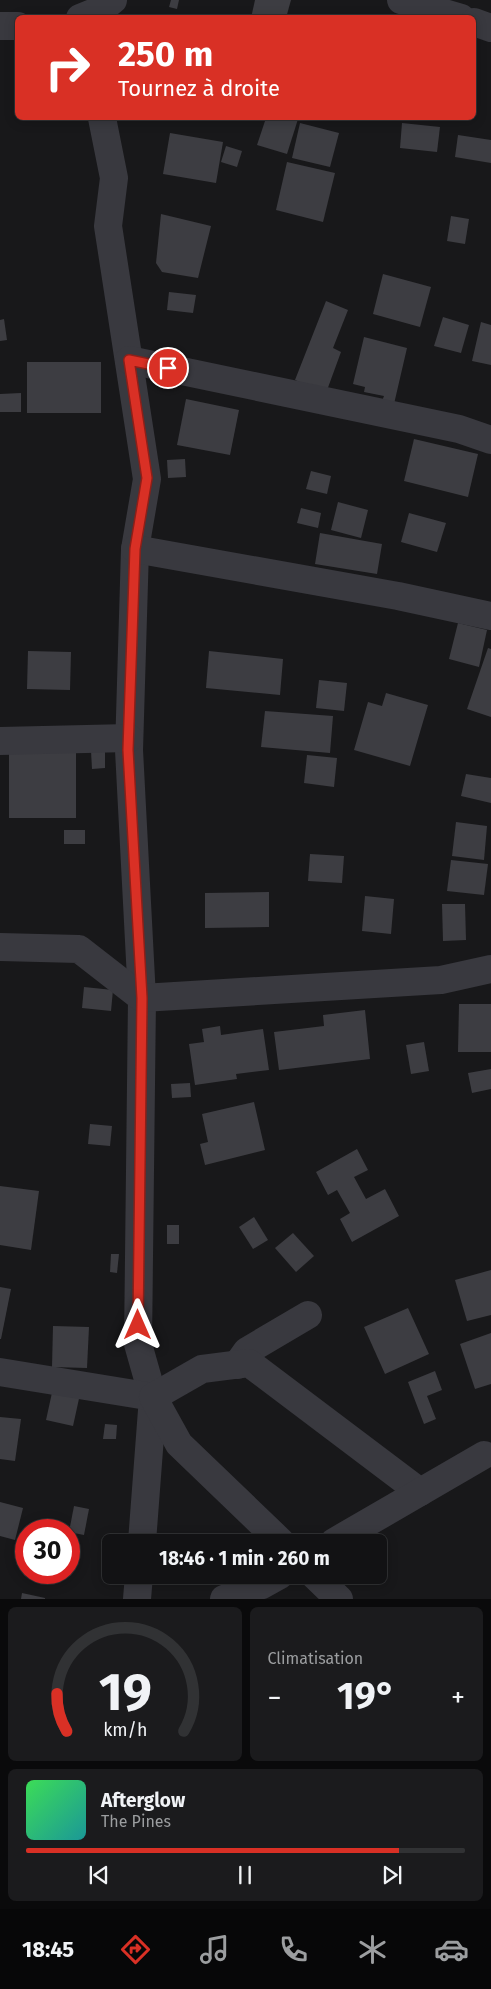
<!DOCTYPE html>
<html lang="fr">
<head>
<meta charset="utf-8">
<style>
  :root { --surface:#121214; --page:#1b1b1d; --text:#f1f3f6; --muted:#9c9ea0; --line:#313234; --accent:#d93025 }
  body { margin:0; font-family:"Fira Sans",sans-serif; background:var(--page); color:var(--text); height:100vh; display:flex; flex-direction:column; font-size:19px; white-space:nowrap }
  * { box-sizing:border-box; margin:0 }
  p { font-size:16px; color:var(--muted) }
  .icon { flex:none; width:28px; height:28px; fill:none; stroke:currentColor; stroke-width:2; stroke-linecap:round; stroke-linejoin:round }
  .map { position:relative; height:1599px; overflow:hidden }
  .details { display:flex; flex-direction:column; gap:8px; padding:8px; background:#0a0a0b; flex:1 }
  .details>* { flex:none }
  .hud { position:absolute; left:15px; top:15px; width:461px; height:105px; border-radius:8px; box-shadow:0 2px 12px #0003,0 0 0 1px var(--line); background:#d93025; color:#fff; overflow:hidden }
  .speed { position:absolute; left:15px; top:1519px; display:flex; gap:10px; font-size:25px; font-weight:700; text-align:center }
  .speed>* { display:grid; place-content:center; width:65px; height:65px; border-radius:50%; background:var(--surface); box-shadow:0 2px 12px #0003,0 0 0 1px var(--line); line-height:1 }
  .speed .limit { border:8px solid #d22; background:#fff; color:#111 }
  .pin { position:absolute; display:grid; place-items:center; width:42px; height:42px; color:#fff; margin:-21px; border:2px solid #fff; border-radius:50%; box-shadow:0 1px 5px #0007 }
  .me { position:absolute; width:55px; margin:-28px; rotate:0deg; stroke-linejoin:round; filter:drop-shadow(0 0 4px #0008) }
  .turn { display:flex; align-items:center; gap:18px; height:105px; padding:0 20px; font-size:22px }
  .turn .icon { width:65px; height:65px; stroke-width:2.5 }
  .turn b { display:block; font-size:35px; line-height:42px }
  .big { font-size:38px; font-weight:700; line-height:1.1 }
  .details .tile { flex:1; display:flex; flex-direction:column; justify-content:center; gap:8px; min-width:0; padding:0 18px; border-radius:8px; background:var(--page) }
  .details .dial { align-items:center; gap:0 }
  .dial svg { height:130px; overflow:visible; fill:none; stroke:var(--line); stroke-width:7; stroke-linecap:round; text-anchor:middle }
  .dial text { fill:var(--text); stroke:none }
  .song { display:flex; align-items:center; gap:15px }
  .cover { width:60px; height:60px; border-radius:8px; background:linear-gradient(135deg,hsl(130 70% 55%),hsl(180 70% 35%)) }
  .played { height:5px; border-radius:2px; background:linear-gradient(90deg,var(--accent) 85%,var(--line) 85%) }
  .keys { display:flex; justify-content:space-around; direction:ltr }
  .heat { display:flex; justify-content:space-between; align-items:center; font-size:28px; direction:ltr }
  .details .tiles { flex:1; display:grid; gap:8px; grid-template-columns:1fr 1fr }
  .tile:last-child { grid-column:span 2 }
  .trip { position:absolute; left:102px; top:1534px; width:285px; height:50px; border-radius:8px; background:var(--surface); box-shadow:0 2px 12px #0003,0 0 0 1px var(--line); font-weight:700; line-height:50px; text-align:center }
  .tabs { display:flex; height:80px; justify-content:space-around; align-items:center; background:#070708; color:var(--muted) }
  .tabs .icon { width:35px; height:35px }
  .tabs .current { color:var(--accent) }
  .tabs b { font-size:22px; color:var(--text) }
  .map>svg:first-child { display:block }
  .building { fill:#3d3d42 }
  .lines { fill:none; stroke-linecap:round; stroke-linejoin:round }
  .street { stroke:#39393f; stroke-width:28 }
  .route-casing { stroke:#8d1f18; stroke-width:12 }
  .route { stroke:#d93025; stroke-width:9 }
</style>
</head>
<body>
<div class="map">
<svg width="491" height="1599" viewBox="0 0 491 1599">
  <rect width="100%" height="100%" fill="#18181a"/>
  <g class="building">
    <polygon points="171,0 179,0 177,9 169,7"/>
    <polygon points="255,0 291,0 286,18 251,18"/>
    <polygon points="266,118 298,119 287,154 257,145"/>
    <polygon points="300,123 339,133 330,167 292,158"/>
    <polygon points="402,123 440,127 437,152 400,148"/>
    <polygon points="170,133 223,142 216,183 163,174"/>
    <polygon points="458,135 491,140 491,163 455,157"/>
    <polygon points="226,146 242,151 237,167 221,162"/>
    <polygon points="287,162 335,173 323,222 276,210"/>
    <polygon points="161,214 211,226 198,278 162,272 156,263"/>
    <polygon points="451,216 469,219 465,244 447,241"/>
    <polygon points="383,274 431,287 420,327 373,314"/>
    <polygon points="169,292 196,295 193,313 167,310"/>
    <polygon points="326,301 348,310 333,348 341,352 326,393 295,380"/>
    <polygon points="443,317 469,325 461,353 434,346"/>
    <polygon points="4,319 7,340 0,341 0,320"/>
    <polygon points="481,322 491,325 491,365 472,361"/>
    <polygon points="364,337 407,348 394,404 382,401 384,396 364,392 365,387 353,384"/>
    <rect x="27" y="362" width="74" height="51"/>
    <polygon points="21,393 21,412 0,412 0,394"/>
    <polygon points="186,399 239,410 230,455 177,445"/>
    <polygon points="414,439 478,454 468,497 404,481"/>
    <polygon points="185,459 186,477 168,478 167,460"/>
    <polygon points="311,471 331,476 327,494 306,489"/>
    <polygon points="338,502 368,510 361,538 331,530"/>
    <polygon points="301,508 321,513 318,528 297,523"/>
    <polygon points="409,513 446,523 437,552 401,542"/>
    <polygon points="320,533 382,544 377,574 315,564"/>
    <polygon points="458,623 487,630 479,667 449,659"/>
    <polygon points="488,648 491,649 491,717 467,709"/>
    <polygon points="28,651 71,652 70,690 27,689"/>
    <polygon points="209,651 283,659 280,695 206,688"/>
    <polygon points="319,680 347,683 344,711 316,708"/>
    <polygon points="386,693 428,705 410,766 354,750 368,702 382,706"/>
    <polygon points="265,711 333,716 330,753 261,747"/>
    <polygon points="91,751 105,751 105,768 92,769"/>
    <rect x="9" y="753" width="67" height="65"/>
    <polygon points="307,755 337,758 334,787 304,783"/>
    <polygon points="466,774 491,778 491,803 461,796"/>
    <polygon points="456,822 487,826 484,860 452,856"/>
    <rect x="64" y="830" width="21" height="14"/>
    <polygon points="310,854 344,856 342,883 308,881"/>
    <polygon points="451,860 488,864 484,895 447,891"/>
    <polygon points="269,892 269,927 205,928 205,893"/>
    <polygon points="365,896 394,899 391,934 362,931"/>
    <polygon points="442,904 465,904 466,940 443,941"/>
    <polygon points="84,987 113,990 111,1011 82,1008"/>
    <polygon points="459,1004 491,1004 491,1052 458,1052"/>
    <polygon points="365,1010 370,1059 279,1070 274,1032 324,1026 323,1015"/>
    <polygon points="220,1026 221,1035 263,1029 269,1070 236,1074 237,1079 195,1085 189,1044 204,1042 202,1029"/>
    <polygon points="424,1042 429,1071 411,1074 406,1045"/>
    <polygon points="491,1069 491,1089 472,1093 468,1073"/>
    <polygon points="190,1083 191,1097 172,1098 171,1084"/>
    <polygon points="254,1102 265,1150 205,1165 200,1144 208,1142 202,1114"/>
    <polygon points="90,1124 112,1126 110,1146 88,1144"/>
    <polygon points="357,1149 368,1170 354,1177 366,1199 385,1189 399,1216 352,1242 340,1219 350,1213 337,1190 328,1195 316,1172"/>
    <polygon points="0,1186 39,1191 31,1250 0,1245"/>
    <polygon points="254,1217 268,1240 253,1249 239,1227"/>
    <rect x="167" y="1225" width="12" height="19"/>
    <polygon points="293,1233 314,1256 296,1272 275,1248"/>
    <polygon points="111,1254 119,1254 117,1273 110,1272"/>
    <polygon points="491,1270 491,1315 467,1321 455,1280"/>
    <polygon points="0,1287 11,1289 1,1339 0,1339"/>
    <polygon points="408,1308 429,1354 385,1374 364,1327"/>
    <polygon points="53,1326 89,1327 87,1368 52,1367"/>
    <polygon points="491,1333 491,1384 475,1389 460,1344"/>
    <polygon points="435,1371 442,1390 427,1396 436,1419 424,1424 408,1382"/>
    <polygon points="53,1388 80,1394 73,1426 46,1420"/>
    <polygon points="0,1417 21,1419 15,1461 0,1459"/>
    <polygon points="105,1424 117,1425 116,1439 103,1439"/>
    <polygon points="0,1502 23,1508 15,1540 0,1536"/>
    <polygon points="74,1506 89,1509 84,1535 69,1532"/>
    <polygon points="22,1593 45,1598 45,1599 21,1599"/>
  </g>
  <g class="lines">
    <g class="street">
      <polyline points="401,0 461,18"/>
      <polyline points="80,18 102,9 113,0"/>
      <polyline points="474,22 491,28"/>
      <polyline points="0,26 18,26"/>
      <polyline points="102,118 114,178 108,226 147,479 135,549 129,750 142,998 138,1344 153,1397 142,1542"/>
      <polyline points="129,360 459,429 491,440"/>
      <polyline points="135,549 398,596 491,616"/>
      <polyline points="0,741 129,738"/>
      <polyline points="0,947 79,949 142,998 441,980 491,969"/>
      <polyline points="237,1365 247,1351 308,1315"/>
      <polyline points="0,1372 153,1397"/>
      <polyline points="281,1542 179,1444 153,1397 202,1369 249,1363 420,1492"/>
      <polyline points="334,1542 484,1455"/>
      <polyline points="314,1575 339,1599"/>
      <polyline points="137,1599 139,1575"/>
      <polyline points="224,1599 262,1585 280,1575"/>
    </g>
  </g>
  <g class="lines">
    <defs>
      <polyline id="route" points="138,1325 142,998 128,750 135,549 147,478 129,360 168,368"/>
    </defs>
    <use href="#route" class="route-casing"/>
    <use href="#route" class="route"/>
  </g>
</svg>
<div class="speed"><div class="limit">30</div></div>
<div class="pin" style="left:168px;top:368px;background:#d93025"><svg class="icon" aria-label="arrive" viewBox="0 0 24 24"><path d="M6 21V4h12l-3 4 3 4H6"/></svg></div>
<svg class="me" style="left:138px;top:1325px" viewBox="-20 -20 40 40"><path d="M0-17L14 15 0 8-14 15z" fill="#d93025" stroke="#fff" stroke-width="4"/></svg>
<div class="trip">18:46 · 1 min · 260 m</div>
<div class="hud">
<div class="turn"><svg class="icon" aria-label="right" viewBox="0 0 24 24"><path d="M7 20v-9h11M14 6l5 5-5 5"/></svg><div><b>250 m</b>Tournez à droite</div></div>
</div>
</div>
<section class="details">
<div class="tiles">
<div class="tile dial"><svg viewBox="0 0 100 80">
<path d="M14 69A42 42 0 1 1 86 69"/>
<path d="M14 69A42 42 0 0 1 8 46" stroke="#d93025"/>
<text x="50" y="56" font-size="32" font-weight="700">19</text>
<text x="50" y="72" font-size="11">km/h</text>
</svg></div>
<div class="tile"><p>Climatisation</p>
<div class="heat"><a>−</a><b class="big">19°</b><a>+</a></div>
</div>
<div class="tile">
<div class="song"><i class="cover"></i><div><b>Afterglow</b><p>The Pines</p></div></div>
<div class="played"></div>
<div class="keys"><svg class="icon" aria-label="previous" viewBox="0 0 24 24"><path d="M18 5L8 12l10 7zM5 5v14"/></svg><svg class="icon" aria-label="pause" viewBox="0 0 24 24"><path d="M8 5v14M16 5v14"/></svg><svg class="icon" aria-label="next" viewBox="0 0 24 24"><path d="M6 5l10 7-10 7zM19 5v14"/></svg></div>
</div>
</div>
</section>
<nav class="tabs">
<b>18:45</b>
<svg class="icon current" aria-label="directions" viewBox="0 0 24 24"><path d="M12 3l9 9-9 9-9-9zM9 14v-3h6M13 9l2 2-2 2"/></svg>
<svg class="icon" aria-label="music" viewBox="0 0 24 24"><path d="M9 18V5l10-2v13"/><circle cx="6" cy="18" r="3"/><circle cx="16" cy="16" r="3"/></svg>
<svg class="icon" aria-label="phone" viewBox="0 0 24 24"><path d="M5 4h4l2 5-3 2q2 4 5 5l2-3 5 2v4C11 20 4 13 5 4z"/></svg>
<svg class="icon" aria-label="climate" viewBox="0 0 24 24"><path d="M12 3v18M4 7l16 10M4 17L20 7"/></svg>
<svg class="icon" aria-label="car" viewBox="0 0 24 24"><path d="M5 17H2v-5l4-1 3-4h7l3 4 3 1v5h-3M9 17h6M6 11h13"/><circle cx="7" cy="17" r="2"/><circle cx="17" cy="17" r="2"/></svg>
</nav>
</body>
</html>
